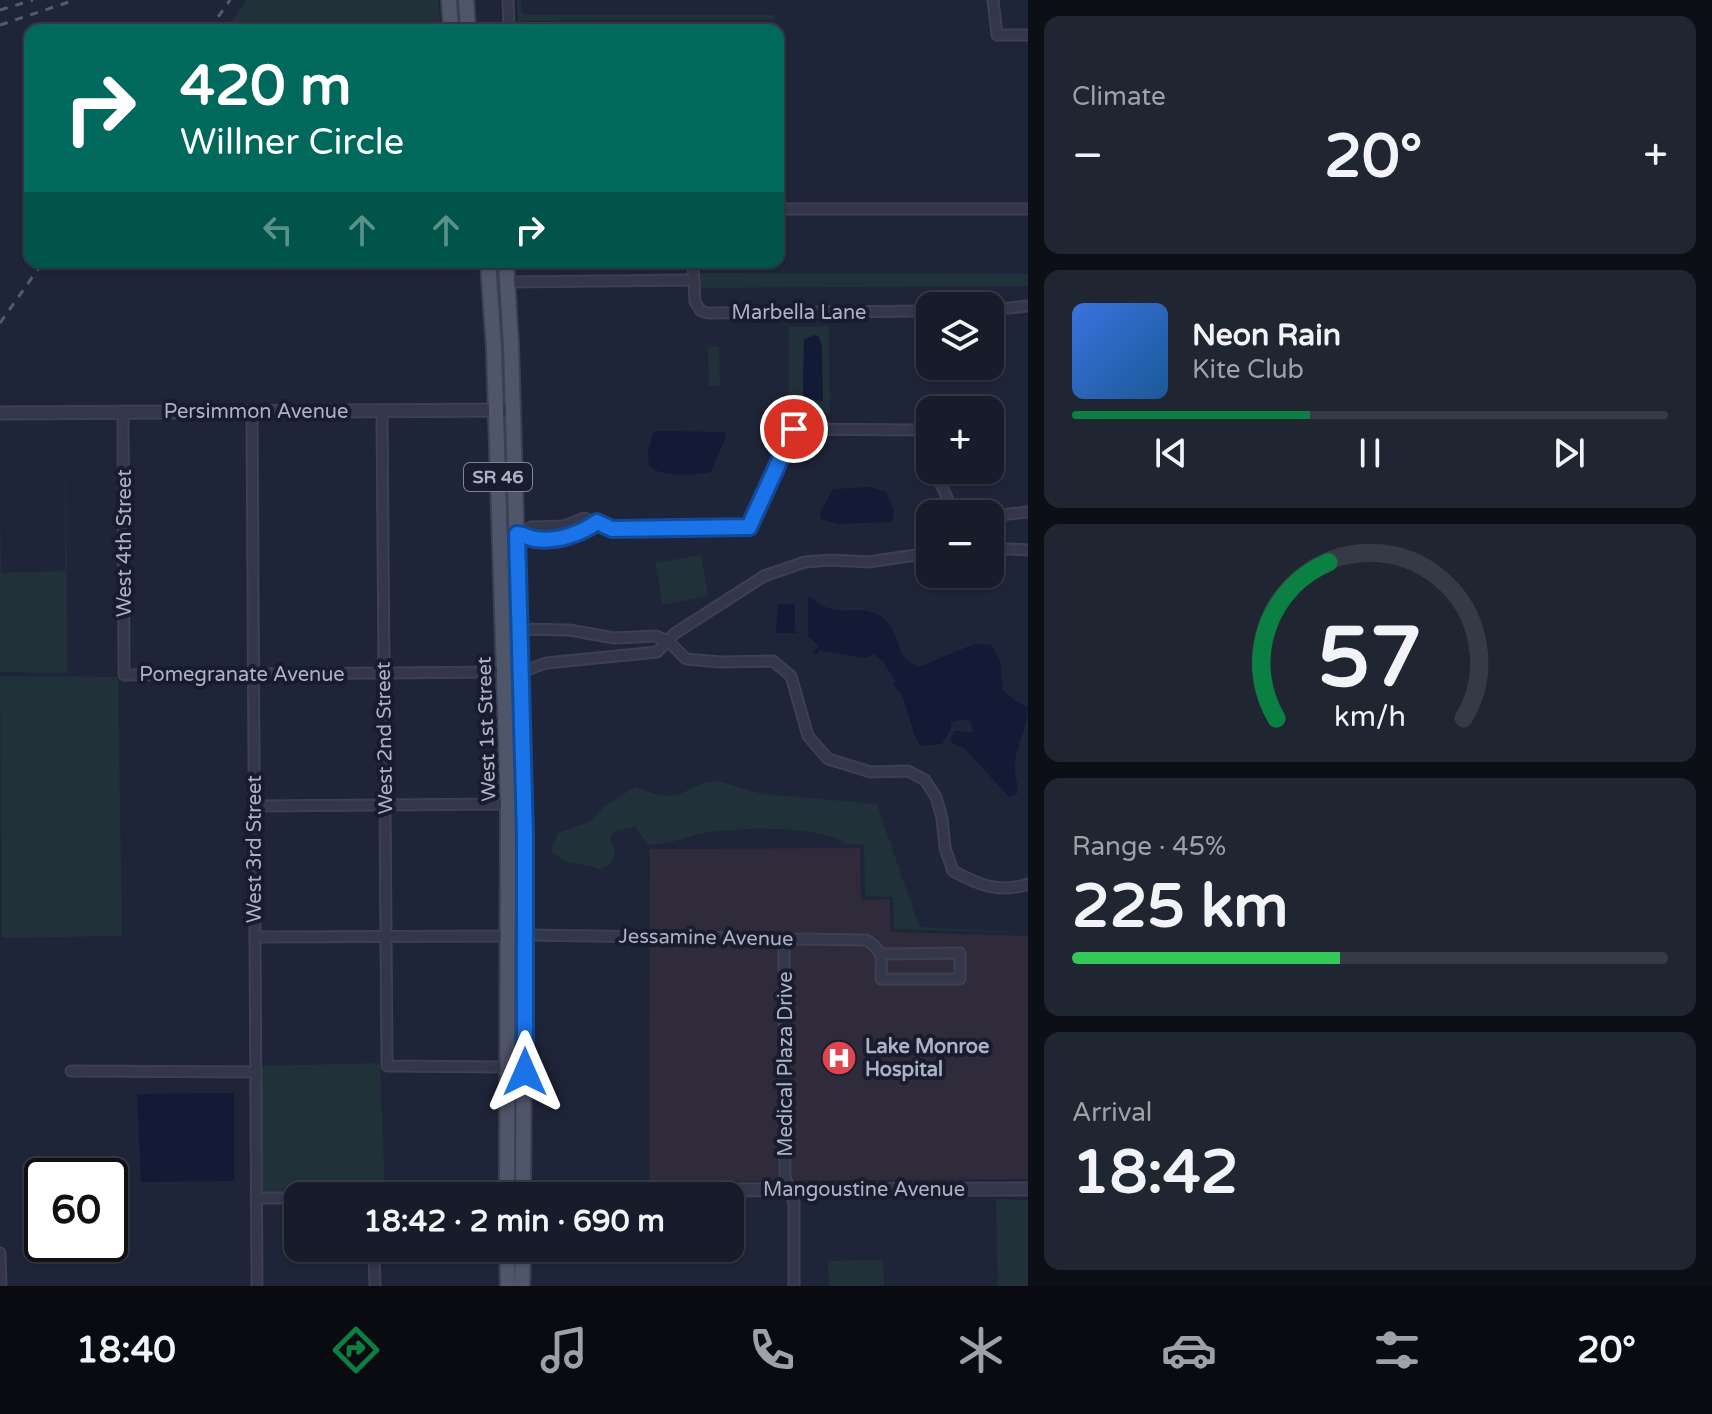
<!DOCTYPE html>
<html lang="en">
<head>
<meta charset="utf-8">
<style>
  :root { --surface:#171c2a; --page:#202532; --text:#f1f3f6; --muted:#9ea1a8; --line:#363a47; --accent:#0b8043 }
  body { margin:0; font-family:"Varela Round",sans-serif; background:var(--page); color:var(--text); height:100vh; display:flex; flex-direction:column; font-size:30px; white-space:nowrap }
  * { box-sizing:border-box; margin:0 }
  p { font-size:26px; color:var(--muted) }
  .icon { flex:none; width:44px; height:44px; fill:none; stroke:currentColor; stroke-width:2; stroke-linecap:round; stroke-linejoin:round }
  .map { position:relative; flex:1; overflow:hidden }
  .sheet { display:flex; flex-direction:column; gap:16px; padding:16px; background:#0d0f17; width:684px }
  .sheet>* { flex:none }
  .guide { position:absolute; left:24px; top:24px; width:760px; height:244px; border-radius:16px; box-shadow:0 2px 6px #0004,0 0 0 2px var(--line); background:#00695c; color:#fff; overflow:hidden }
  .controls { position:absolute; left:916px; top:292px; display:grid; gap:16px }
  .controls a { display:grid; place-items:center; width:88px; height:88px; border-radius:16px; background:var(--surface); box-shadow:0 2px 6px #0004,0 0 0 2px var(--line); font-size:40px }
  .speed { position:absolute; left:24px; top:1158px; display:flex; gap:16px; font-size:40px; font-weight:700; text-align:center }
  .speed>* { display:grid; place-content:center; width:104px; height:104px; border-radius:50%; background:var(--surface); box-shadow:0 2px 6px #0004,0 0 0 2px var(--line); line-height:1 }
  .speed .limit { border:4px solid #111; border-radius:12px; background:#fff; color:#111 }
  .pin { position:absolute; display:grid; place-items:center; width:68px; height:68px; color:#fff; margin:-34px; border:4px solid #fff; border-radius:50%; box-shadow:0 2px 8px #0007 }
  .me { position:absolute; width:88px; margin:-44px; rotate:0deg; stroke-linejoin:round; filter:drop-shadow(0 0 6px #0008) }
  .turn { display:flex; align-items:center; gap:28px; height:168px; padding:0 24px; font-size:36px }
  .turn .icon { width:104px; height:104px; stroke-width:2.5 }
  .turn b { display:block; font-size:56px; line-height:68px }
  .lanes { display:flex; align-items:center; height:76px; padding:0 24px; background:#0003; justify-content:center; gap:40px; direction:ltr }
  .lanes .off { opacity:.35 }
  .big { font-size:60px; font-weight:800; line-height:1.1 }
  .sheet .widget { flex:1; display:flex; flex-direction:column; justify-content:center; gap:12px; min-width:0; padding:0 28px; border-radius:16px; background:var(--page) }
  .sheet .dial { align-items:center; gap:0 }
  .dial svg { height:208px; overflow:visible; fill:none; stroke:var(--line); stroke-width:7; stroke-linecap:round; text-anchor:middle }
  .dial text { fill:var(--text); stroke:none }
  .song { display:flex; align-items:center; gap:24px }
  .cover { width:96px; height:96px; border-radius:12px; background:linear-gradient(135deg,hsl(220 70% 55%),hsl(210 70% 35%)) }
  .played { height:8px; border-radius:4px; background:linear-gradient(90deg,var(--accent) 40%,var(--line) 40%) }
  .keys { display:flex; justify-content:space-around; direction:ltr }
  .heat { display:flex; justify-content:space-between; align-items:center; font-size:44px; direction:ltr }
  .charge { height:12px; border-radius:6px; background:linear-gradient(90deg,#34c759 45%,var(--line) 0) }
  .trip { position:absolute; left:284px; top:1182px; width:460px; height:80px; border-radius:16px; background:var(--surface); box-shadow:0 2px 6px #0004,0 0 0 2px var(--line); font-weight:800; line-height:80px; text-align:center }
  .tab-bar { display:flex; height:128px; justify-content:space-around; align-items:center; background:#090b11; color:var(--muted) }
  .tab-bar .icon { width:56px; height:56px }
  .tab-bar .current { color:var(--accent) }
  .tab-bar b { font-size:36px; color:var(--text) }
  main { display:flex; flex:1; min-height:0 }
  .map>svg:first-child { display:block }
  .medical { fill:#302b3a }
  .green { fill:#213139 }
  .water { fill:#121a36 }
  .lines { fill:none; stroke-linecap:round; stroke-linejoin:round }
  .minor-casing { stroke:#3c4052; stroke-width:13 }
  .tertiary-casing { stroke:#3c4052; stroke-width:15 }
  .primary-casing { stroke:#3c4052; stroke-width:18 }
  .minor { stroke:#333749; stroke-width:9 }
  .tertiary { stroke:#333749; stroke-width:11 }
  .primary { stroke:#505669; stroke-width:14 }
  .rail { stroke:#545a70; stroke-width:3; stroke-dasharray:8 8; stroke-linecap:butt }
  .route-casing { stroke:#114b97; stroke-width:20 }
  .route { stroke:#1a73e8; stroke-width:14 }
  .labels { text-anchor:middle; stroke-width:8; stroke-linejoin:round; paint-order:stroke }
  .shield { fill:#181c2d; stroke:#808498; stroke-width:2 }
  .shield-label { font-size:18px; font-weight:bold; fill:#adb1c6 }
  .street-label { font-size:20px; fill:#adb1c6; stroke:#181c2d }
  .poi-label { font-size:20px; font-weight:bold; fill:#adb1c6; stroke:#181c2d; text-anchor:start }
</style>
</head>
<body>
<main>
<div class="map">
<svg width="1028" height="1286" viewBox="0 0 1028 1286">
  <rect width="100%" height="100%" fill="#1f2538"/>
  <polygon class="medical" points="860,848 861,900 890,899 890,932 1028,936 1028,1179 649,1182 650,849"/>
  <g class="green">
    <polygon points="247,0 438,0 441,30 225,30"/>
    <polygon points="517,0 521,0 521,11 525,15 774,15 774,20 523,21 518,24"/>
    <polygon points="644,273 1028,274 1028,286 699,288 698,276"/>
    <polygon points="829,326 830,413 789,413 789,327"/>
    <polygon points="708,347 719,347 720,386 709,386"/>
    <polygon points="66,417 67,673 0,672 0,496 1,573 65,571"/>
    <polygon points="701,555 708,596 663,605 655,563"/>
    <polygon points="0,676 118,677 122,936 2,938"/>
    <path d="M717,781l45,13 115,10 42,123 109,6 -134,-4 -1,-32 -26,-1 -2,-3 -1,-48 -20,-1 -2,-4c-40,-14 -96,-13 -138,-7 -19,3 -35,12 -55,12l-14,-18 -21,4 -4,7 5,14 -4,12 -12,5c-22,-9 -30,-1 -48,-18l7,-18 31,-11 16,-16 30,-19c13,5 32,12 45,7 16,-7 18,-11 37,-13z"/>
    <polygon points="380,1063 385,1194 261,1193 261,1066"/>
    <polygon points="996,1199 1028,1200 1028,1286 998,1286"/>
    <polygon points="883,1260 884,1286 829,1286 828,1261"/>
  </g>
  <g class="water">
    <polygon points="815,335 819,337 822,347 823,401 806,399 803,393 804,339"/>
    <path d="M657,431l67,1 2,5 -15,35c-16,3 -49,6 -62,-6l-1,-14 5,-19z"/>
    <polygon points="870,487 886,492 894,510 892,522 838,524 821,519 820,512 833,489"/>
    <path d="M808,596c9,6 17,13 28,14 17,2 33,-4 48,9 18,16 8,36 35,48l55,-23 17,1 9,15 3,30 11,10 14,7c0,23 -14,39 -13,62 0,9 4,16 2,25l-8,3 -44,-48 -15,-7 4,-11 19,1 -2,-10 -5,-3 -15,3v7l-9,15 -21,2 -6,-10 -13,-41 -9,-11 2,-3 -12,-20 -10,-7 -7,4 -46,-7 -4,4 -3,-2 6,-7 -11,-10z"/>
    <polygon points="778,604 795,604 795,630 798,633 776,633"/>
    <polygon points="234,1093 234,1181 141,1182 137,1094"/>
  </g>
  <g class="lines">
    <defs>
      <g id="minor">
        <polyline points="508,0 509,30"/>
        <polyline points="993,0 997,35 1028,35"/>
        <polyline points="778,209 1028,209"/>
        <polyline points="693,262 695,302 701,311 709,313 930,311"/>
        <polyline points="508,282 694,280"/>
        <polyline points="990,310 1028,306"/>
        <polyline points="252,411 257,1286"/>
        <polyline points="382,411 387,1066 507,1067"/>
        <polyline points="123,412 124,675 504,672"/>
        <polyline points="935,470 954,514"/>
        <polyline points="990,516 1028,512"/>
        <path d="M517,534c8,0 12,4 19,5 21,3 45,-5 61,-17"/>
        <polyline points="523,534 531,527 564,526 584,518 612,529 749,527 794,429 918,430 930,458"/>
        <polyline points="990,548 1028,550"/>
        <path d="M519,629l50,1 45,8 42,-2 12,5 18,18 34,3 53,-1 18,15 17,60 20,23 43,13 37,-1 17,9 11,17 6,21 3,30 8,23c24,13 46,23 75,13"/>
        <polyline points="521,672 546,663 657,652 674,634 764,576 805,562 831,560 868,562 930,553"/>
        <polyline points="254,806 508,804"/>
        <path d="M525,935l341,5c19,11 15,19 15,39h79v-26l-79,1"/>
        <polyline points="255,937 508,936"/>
        <polyline points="784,938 785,1177 794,1203 794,1286"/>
        <polyline points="71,1071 256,1072"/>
        <polyline points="256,1198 298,1198"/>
        <polyline points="374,1248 375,1286"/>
        <polyline points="0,1253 1,1286"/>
      </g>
      <g id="tertiary">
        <polyline points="0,413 513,410"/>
        <polyline points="508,1196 653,1190 1028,1189"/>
      </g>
      <g id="primary">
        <polyline points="449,0 451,30"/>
        <polyline points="466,0 468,30"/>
        <polyline points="488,262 494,349 508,804 507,1196"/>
        <polyline points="506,262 511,346 525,836 523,1196"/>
        <polyline points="507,1248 508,1286"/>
        <polyline points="522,1286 523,1248"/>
      </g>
    </defs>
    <use href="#minor" class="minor-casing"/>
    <use href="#tertiary" class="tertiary-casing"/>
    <use href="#primary" class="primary-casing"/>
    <use href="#minor" class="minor"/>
    <use href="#tertiary" class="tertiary"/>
    <use href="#primary" class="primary"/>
    <g class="rail">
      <polyline points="0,10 33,0"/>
      <polyline points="0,25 75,0"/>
      <polyline points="209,30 230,0"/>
      <polyline points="0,323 43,262"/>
    </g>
  </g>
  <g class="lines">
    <defs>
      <path id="route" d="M525,1072v-236l-8,-302c7,0 11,4 18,5 21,3 46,-5 62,-17l15,7 137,-2 45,-98"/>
    </defs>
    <use href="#route" class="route-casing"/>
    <use href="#route" class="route"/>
  </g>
  <defs>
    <symbol id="hospital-disc" viewBox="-11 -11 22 22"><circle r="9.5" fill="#e0444e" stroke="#181c2d"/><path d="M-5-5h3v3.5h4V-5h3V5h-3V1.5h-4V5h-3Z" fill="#fff"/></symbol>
  </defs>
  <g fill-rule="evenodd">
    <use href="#hospital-disc" x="819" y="1038" width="40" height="40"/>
  </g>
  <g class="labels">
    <rect class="shield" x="464" y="463" width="68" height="28" rx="6"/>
    <g class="shield-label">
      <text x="498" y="483">SR 46</text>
    </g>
    <g class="street-label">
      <text x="799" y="319">Marbella Lane</text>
      <text x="256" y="418">Persimmon Avenue</text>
      <text transform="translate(124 543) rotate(-90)" y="7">West 4th Street</text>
      <text x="242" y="681">Pomegranate Avenue</text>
      <text transform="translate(486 729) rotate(-92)" y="7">West 1st Street</text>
      <text transform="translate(384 738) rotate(-91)" y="7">West 2nd Street</text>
      <text transform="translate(254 849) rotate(-90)" y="7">West 3rd Street</text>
      <text transform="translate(706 937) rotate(1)" y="7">Jessamine Avenue</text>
      <text transform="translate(785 1064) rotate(-90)" y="7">Medical Plaza Drive</text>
      <text x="864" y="1196">Mangoustine Avenue</text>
    </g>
    <g class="poi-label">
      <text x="865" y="1053">Lake Monroe<tspan x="865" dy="23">Hospital</tspan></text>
    </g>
  </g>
</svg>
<div class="controls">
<a><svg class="icon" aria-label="layers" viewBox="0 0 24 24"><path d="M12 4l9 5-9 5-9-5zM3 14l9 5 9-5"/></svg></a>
<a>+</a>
<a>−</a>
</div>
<div class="speed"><div class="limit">60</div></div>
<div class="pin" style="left:794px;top:429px;background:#d93025"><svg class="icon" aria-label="arrive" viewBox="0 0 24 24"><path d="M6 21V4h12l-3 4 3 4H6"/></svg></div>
<svg class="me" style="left:525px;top:1072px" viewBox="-20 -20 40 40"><path d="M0-17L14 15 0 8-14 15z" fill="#1a73e8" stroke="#fff" stroke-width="4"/></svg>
<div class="trip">18:42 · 2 min · 690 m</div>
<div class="guide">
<div class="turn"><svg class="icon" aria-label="right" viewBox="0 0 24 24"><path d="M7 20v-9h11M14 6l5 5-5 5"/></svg><div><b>420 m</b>Willner Circle</div></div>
<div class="lanes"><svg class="icon off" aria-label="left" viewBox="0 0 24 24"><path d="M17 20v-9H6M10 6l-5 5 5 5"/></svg><svg class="icon off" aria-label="ahead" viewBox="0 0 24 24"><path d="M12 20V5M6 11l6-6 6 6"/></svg><svg class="icon off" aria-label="ahead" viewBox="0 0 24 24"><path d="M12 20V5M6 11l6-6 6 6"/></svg><svg class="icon" aria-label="right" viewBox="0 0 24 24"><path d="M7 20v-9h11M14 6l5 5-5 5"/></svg></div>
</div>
</div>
<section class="sheet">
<div class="widget"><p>Climate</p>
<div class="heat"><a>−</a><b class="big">20°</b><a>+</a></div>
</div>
<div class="widget">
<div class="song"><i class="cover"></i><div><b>Neon Rain</b><p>Kite Club</p></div></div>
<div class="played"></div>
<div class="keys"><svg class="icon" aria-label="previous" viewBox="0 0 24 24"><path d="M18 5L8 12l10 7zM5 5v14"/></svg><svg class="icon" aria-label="pause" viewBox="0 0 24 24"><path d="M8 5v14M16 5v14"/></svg><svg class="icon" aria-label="next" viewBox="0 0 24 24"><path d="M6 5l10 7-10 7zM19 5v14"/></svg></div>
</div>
<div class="widget dial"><svg viewBox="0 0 100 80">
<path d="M14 69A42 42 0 1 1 86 69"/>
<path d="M14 69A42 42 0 0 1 34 9" stroke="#0b8043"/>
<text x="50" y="56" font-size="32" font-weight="700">57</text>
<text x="50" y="72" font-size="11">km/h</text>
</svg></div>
<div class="widget"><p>Range · 45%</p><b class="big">225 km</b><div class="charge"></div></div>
<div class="widget"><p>Arrival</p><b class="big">18:42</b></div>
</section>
</main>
<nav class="tab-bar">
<b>18:40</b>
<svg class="icon current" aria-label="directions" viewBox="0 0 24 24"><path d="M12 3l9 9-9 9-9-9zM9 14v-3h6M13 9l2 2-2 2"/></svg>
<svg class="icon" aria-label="music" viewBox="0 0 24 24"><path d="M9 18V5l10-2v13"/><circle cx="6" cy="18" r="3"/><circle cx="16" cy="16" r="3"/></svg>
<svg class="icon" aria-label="phone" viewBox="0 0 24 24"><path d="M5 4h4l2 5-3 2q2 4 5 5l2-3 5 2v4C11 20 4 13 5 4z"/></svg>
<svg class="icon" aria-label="climate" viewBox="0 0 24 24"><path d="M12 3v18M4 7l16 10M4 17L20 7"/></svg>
<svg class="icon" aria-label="car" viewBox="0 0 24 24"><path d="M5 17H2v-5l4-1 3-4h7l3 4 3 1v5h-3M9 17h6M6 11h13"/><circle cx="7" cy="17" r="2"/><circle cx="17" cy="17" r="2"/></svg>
<svg class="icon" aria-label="filters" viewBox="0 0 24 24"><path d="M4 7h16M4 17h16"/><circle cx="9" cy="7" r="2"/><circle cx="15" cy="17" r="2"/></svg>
<b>20°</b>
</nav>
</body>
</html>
